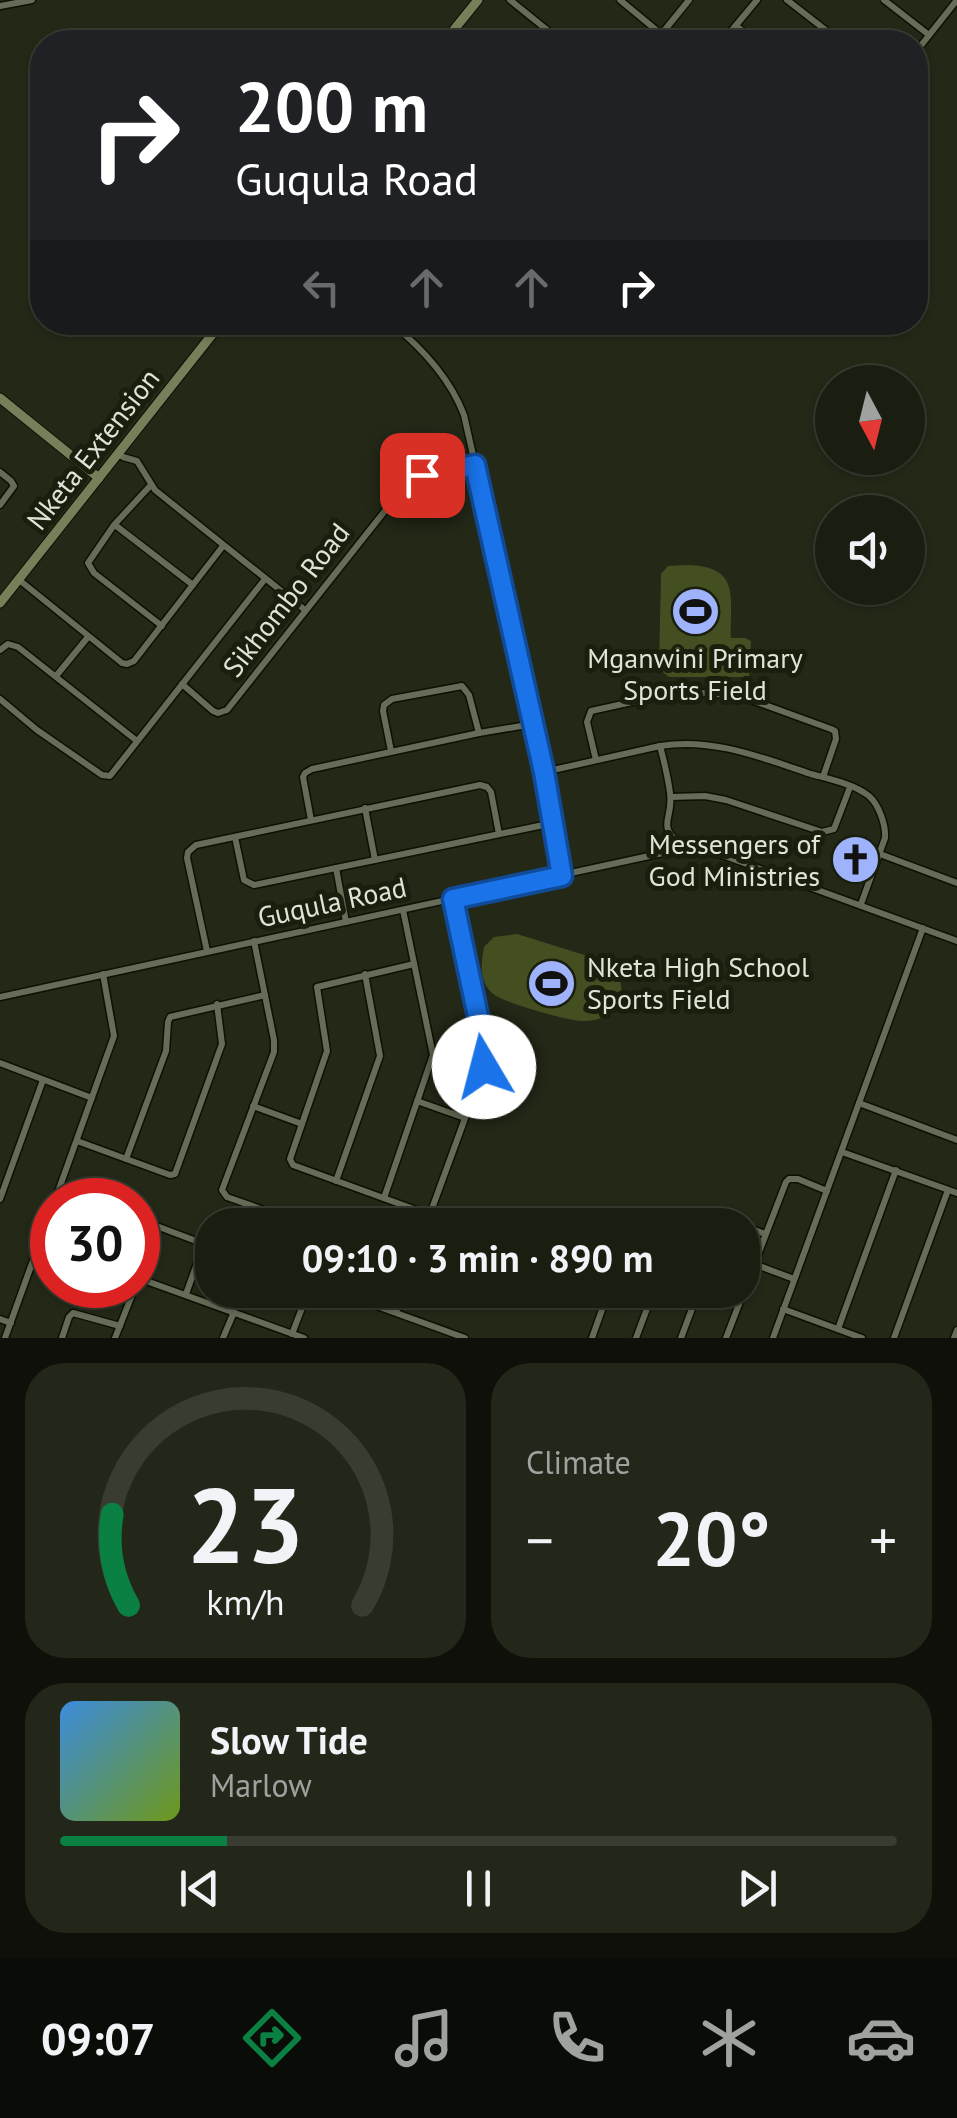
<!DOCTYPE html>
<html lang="en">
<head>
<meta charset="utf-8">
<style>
  :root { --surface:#1a1e11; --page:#23271a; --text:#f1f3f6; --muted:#9fa29f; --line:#383c31; --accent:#0b8043 }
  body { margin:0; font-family:"PT Sans",sans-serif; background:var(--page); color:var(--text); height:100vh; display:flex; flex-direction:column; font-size:38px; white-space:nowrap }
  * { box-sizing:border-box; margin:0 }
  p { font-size:32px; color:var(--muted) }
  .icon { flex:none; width:55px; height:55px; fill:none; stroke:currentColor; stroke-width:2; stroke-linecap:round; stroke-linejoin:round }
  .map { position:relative; height:1338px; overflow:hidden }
  .sheet { display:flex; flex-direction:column; gap:25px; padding:25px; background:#0e1009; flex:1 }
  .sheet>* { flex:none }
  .hud { position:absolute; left:30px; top:30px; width:898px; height:305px; border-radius:40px; box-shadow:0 2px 8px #0004,0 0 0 2px var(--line); background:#202124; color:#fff; overflow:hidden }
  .needle { width:65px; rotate:173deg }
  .tools { position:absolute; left:815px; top:365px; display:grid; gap:20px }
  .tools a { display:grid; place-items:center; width:110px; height:110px; border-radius:50%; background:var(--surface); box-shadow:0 2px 8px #0004,0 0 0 2px var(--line); font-size:50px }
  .speed { position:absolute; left:30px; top:1178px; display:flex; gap:20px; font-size:50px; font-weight:700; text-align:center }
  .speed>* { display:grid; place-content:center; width:130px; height:130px; border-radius:50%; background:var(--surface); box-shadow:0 2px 8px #0004,0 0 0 2px var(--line); line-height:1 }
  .speed .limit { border:15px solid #d22; background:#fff; color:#111 }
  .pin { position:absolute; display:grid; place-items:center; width:85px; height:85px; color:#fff; margin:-42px; border-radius:20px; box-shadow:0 5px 15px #0006 }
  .me { position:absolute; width:110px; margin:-55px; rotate:352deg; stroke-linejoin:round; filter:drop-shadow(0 0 8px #0008) }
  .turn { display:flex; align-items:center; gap:35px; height:210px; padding:0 40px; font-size:45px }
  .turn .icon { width:130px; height:130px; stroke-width:2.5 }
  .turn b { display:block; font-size:70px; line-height:85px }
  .lanes { display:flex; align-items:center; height:95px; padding:0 40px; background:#0003; justify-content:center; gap:50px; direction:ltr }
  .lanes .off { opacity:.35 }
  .big { font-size:75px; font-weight:600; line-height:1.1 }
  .sheet .tile { flex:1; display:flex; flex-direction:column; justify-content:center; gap:15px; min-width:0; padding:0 35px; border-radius:40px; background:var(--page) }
  .sheet .dial { align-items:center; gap:0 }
  .dial svg { height:260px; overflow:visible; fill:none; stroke:var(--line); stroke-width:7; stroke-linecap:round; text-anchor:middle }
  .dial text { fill:var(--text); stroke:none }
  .song { display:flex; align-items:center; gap:30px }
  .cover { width:120px; height:120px; border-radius:15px; background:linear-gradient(135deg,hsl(210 70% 55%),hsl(80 70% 35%)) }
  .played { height:10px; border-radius:5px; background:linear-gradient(90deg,var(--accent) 20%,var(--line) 20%) }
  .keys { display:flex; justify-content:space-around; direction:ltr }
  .heat { display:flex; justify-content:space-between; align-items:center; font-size:55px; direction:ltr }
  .sheet .tiles { flex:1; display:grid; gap:25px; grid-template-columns:1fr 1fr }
  .tile:last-child { grid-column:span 2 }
  .trip { position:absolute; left:195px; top:1208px; width:565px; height:100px; border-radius:40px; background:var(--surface); box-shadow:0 2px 8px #0004,0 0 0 2px var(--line); font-weight:600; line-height:100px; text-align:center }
  .dock { display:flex; height:160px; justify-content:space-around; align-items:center; background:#0a0c07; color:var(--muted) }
  .dock .icon { width:70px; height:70px }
  .dock .on { color:var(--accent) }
  .dock b { font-size:45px; color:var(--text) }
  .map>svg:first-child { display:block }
  .green { fill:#434f21 }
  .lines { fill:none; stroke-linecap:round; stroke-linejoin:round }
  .street-casing { stroke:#0d1103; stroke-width:9 }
  .secondary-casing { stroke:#0d1103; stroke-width:11 }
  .street { stroke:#656c57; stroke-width:6 }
  .secondary { stroke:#75805a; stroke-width:9 }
  .route-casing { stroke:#114b97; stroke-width:25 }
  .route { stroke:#1a73e8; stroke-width:18 }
  .labels { text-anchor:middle; stroke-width:10; stroke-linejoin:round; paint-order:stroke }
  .street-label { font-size:28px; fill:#e0e4d8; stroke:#1a1f0d }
  .poi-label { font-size:28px; fill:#e0e4d8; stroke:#1a1f0d }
</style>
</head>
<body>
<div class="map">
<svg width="957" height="1338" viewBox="0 0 957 1338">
  <rect width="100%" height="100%" fill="#232817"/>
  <g class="green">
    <path d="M686,565c55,1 44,31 45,73h14l6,3 -2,36h-80l-10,-8 2,-95 7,-8z"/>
    <path d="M517,934l93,29c9,12 14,22 10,37 -4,15 -24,22 -39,21 -15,-1 -82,-19 -90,-29 -12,-12 -10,-29 -7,-45l10,-10z"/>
  </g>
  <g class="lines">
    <defs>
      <g id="street">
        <polyline points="510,0 562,42"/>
        <polyline points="620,0 661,34"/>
        <polyline points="787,0 841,42"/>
        <polyline points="884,0 929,35"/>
        <polyline points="0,6 32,0"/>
        <polyline points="736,26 757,42"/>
        <polyline points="655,42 689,0"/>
        <polyline points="722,42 757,0"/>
        <polyline points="915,53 957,0"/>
        <path d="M390,322c31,25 60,56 74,93l80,357 18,104"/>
        <polyline points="118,454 123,457 137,461 155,490 305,610"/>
        <polyline points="0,472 11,481 14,486 0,505"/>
        <polyline points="150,486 114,525 88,563 94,573 162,626"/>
        <polyline points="115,525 193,585"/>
        <polyline points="18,579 122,663 127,664 134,661 223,546"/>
        <polyline points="0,650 8,644 18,647 137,741"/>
        <polyline points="56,676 88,637"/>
        <polyline points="182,684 213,711 218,713 227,710 407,483 416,477 475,465"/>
        <polyline points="0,699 37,730 102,775 110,776 265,579"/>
        <path d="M660,746c4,15 8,31 10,47 4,29 -17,32 16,55"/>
        <polyline points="391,751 383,711 384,705 392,699 462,686 469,695 479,733"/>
        <polyline points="596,760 587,722 591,711 664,695 707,693 743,697 831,729 835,731 836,739 823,777"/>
        <path d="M544,772l116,-26c52,-9 103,12 151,28 18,5 43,10 58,22 10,9 17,29 16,42l-24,66"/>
        <polyline points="671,797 705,796 726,800 822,832 834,829 850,787"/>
        <polyline points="365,808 375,860"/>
        <polyline points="311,820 303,777 305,773 312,769 479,733 533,724"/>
        <polyline points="235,837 244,880 254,885 553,823"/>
        <polyline points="880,854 957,883"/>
        <polyline points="336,868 346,922"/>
        <polyline points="254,941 274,1040 274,1052 222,1190 227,1197 306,1225"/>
        <polyline points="207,951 187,858 188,852 196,845 480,785 487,787 491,792 499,834"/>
        <polyline points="414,964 317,987 327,1051 290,1159 293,1165 430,1215"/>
        <polyline points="0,997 686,848 722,855 957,941"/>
        <polyline points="0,1063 92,1098"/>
        <polyline points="417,1101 465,1118"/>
        <polyline points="859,1103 957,1140"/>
        <polyline points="253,1106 302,1124"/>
        <polyline points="77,1141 170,1175 175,1174 222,1044 217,1004"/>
        <polyline points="842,1152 957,1193"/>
        <polyline points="126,1159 166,1051 168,1022 170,1017 265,995"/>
        <polyline points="336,1181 380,1056 365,974"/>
        <polyline points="59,1191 84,1200"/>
        <polyline points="384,1198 433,1055 403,910"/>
        <polyline points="0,1199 43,1080"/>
        <polyline points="55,1200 114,1036 103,974"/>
        <polyline points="138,1219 212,1247"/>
        <polyline points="262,1225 267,1211"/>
        <polyline points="426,1225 486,1061 453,899"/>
        <polyline points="724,1225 734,1221 742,1225"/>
        <polyline points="742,1225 765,1234"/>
        <polyline points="754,1264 794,1279"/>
        <polyline points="138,1278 304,1338"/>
        <polyline points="333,1290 465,1338"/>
        <polyline points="186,1294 204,1244"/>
        <polyline points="783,1309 862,1338"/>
        <polyline points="396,1312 404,1290"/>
        <polyline points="0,1319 11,1323"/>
        <polyline points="838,1329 896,1170"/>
        <polyline points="292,1334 302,1308 305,1290"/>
        <polyline points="5,1338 52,1208"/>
        <polyline points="62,1338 69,1317 73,1313 120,1326"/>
        <polyline points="115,1338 136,1285"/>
        <polyline points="223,1338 234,1312"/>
        <polyline points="592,1338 609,1290"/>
        <polyline points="636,1338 654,1290"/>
        <polyline points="681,1338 699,1290"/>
        <polyline points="726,1338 786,1182 789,1179 798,1179 827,1191"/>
        <polyline points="773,1338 923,928"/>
        <polyline points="894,1338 948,1190"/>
        <polyline points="954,1338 957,1330"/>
      </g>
      <g id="secondary">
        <polyline points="444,42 478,0"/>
        <polyline points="0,398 99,478"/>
        <polyline points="0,603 222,322"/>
      </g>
    </defs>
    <use href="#street" class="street-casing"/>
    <use href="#secondary" class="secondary-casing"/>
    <use href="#street" class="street"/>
    <use href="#secondary" class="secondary"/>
  </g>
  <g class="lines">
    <defs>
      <polyline id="route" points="422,475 475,465 544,772 562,876 453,899 486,1054 484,1067"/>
    </defs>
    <use href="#route" class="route-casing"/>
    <use href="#route" class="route"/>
  </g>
  <defs>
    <symbol id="stadium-disc" viewBox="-11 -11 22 22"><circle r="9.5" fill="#9fb3fd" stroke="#1a1f0d"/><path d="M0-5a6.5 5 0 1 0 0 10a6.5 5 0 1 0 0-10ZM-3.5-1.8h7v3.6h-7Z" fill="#111"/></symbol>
    <symbol id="church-disc" viewBox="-11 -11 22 22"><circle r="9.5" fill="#9fb3fd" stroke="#1a1f0d"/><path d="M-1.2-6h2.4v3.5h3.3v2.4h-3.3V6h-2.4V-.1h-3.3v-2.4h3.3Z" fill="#111"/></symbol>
  </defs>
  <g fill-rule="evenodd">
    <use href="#stadium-disc" x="668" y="584" width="55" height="55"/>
    <use href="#church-disc" x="828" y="832" width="55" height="55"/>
    <use href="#stadium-disc" x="524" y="956" width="55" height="55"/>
  </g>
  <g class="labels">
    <g class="street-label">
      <text transform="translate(93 449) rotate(-52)" y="10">Nketa Extension</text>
      <text transform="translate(286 600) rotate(-52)" y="10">Sikhombo Road</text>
      <text transform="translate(332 902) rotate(-12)" y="10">Guqula Road</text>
    </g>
    <g class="poi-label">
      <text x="695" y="668">Mganwini Primary<tspan x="695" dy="32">Sports Field</tspan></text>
      <text x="820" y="854" text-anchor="end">Messengers of<tspan x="820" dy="32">God Ministries</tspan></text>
      <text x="587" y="977" text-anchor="start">Nketa High School<tspan x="587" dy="32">Sports Field</tspan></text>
    </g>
  </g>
</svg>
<div class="tools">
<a><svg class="needle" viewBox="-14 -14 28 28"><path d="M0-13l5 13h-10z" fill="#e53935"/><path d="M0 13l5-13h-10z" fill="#9fa29f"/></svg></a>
<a><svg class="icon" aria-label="sound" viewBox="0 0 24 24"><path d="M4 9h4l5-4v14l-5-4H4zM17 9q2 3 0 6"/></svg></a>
</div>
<div class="speed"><div class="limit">30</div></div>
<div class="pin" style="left:422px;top:475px;background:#d93025"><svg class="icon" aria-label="arrive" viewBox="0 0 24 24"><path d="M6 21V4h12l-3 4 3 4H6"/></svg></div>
<svg class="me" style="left:484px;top:1067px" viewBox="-20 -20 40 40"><circle r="19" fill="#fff"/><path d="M0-13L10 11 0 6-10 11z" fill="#1a73e8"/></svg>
<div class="trip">09:10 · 3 min · 890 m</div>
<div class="hud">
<div class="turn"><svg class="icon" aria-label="right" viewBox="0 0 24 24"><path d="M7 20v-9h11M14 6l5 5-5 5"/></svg><div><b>200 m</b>Guqula Road</div></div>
<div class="lanes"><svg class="icon off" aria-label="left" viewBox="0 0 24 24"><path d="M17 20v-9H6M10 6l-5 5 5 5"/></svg><svg class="icon off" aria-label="ahead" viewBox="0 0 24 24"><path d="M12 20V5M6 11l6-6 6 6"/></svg><svg class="icon off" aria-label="ahead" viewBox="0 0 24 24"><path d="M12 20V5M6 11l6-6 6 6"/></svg><svg class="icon" aria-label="right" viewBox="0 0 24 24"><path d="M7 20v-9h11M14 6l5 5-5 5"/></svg></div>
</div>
</div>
<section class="sheet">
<div class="tiles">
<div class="tile dial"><svg viewBox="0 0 100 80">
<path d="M14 69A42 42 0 1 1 86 69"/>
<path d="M14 69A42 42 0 0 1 9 41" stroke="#0b8043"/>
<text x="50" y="56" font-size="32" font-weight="700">23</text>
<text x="50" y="72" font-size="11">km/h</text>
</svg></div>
<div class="tile"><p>Climate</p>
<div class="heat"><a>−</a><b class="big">20°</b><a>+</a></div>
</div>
<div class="tile">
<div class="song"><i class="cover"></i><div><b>Slow Tide</b><p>Marlow</p></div></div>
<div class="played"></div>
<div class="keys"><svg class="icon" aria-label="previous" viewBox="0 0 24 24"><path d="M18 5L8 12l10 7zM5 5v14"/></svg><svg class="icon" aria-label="pause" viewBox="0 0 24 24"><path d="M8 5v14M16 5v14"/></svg><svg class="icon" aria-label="next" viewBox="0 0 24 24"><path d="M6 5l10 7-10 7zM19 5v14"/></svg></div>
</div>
</div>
</section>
<nav class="dock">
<b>09:07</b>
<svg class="icon on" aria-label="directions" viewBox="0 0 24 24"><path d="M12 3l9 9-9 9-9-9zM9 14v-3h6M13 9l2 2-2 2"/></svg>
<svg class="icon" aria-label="music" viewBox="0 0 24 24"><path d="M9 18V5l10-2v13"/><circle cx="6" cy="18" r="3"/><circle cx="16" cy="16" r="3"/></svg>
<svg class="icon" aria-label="phone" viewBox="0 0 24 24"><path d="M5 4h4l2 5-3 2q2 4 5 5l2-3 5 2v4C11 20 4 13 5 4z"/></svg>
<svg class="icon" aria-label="climate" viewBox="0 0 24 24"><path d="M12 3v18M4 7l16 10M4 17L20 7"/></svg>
<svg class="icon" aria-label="car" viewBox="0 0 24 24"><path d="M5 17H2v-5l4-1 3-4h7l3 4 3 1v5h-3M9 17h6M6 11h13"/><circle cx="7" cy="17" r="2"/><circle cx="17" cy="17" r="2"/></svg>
</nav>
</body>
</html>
